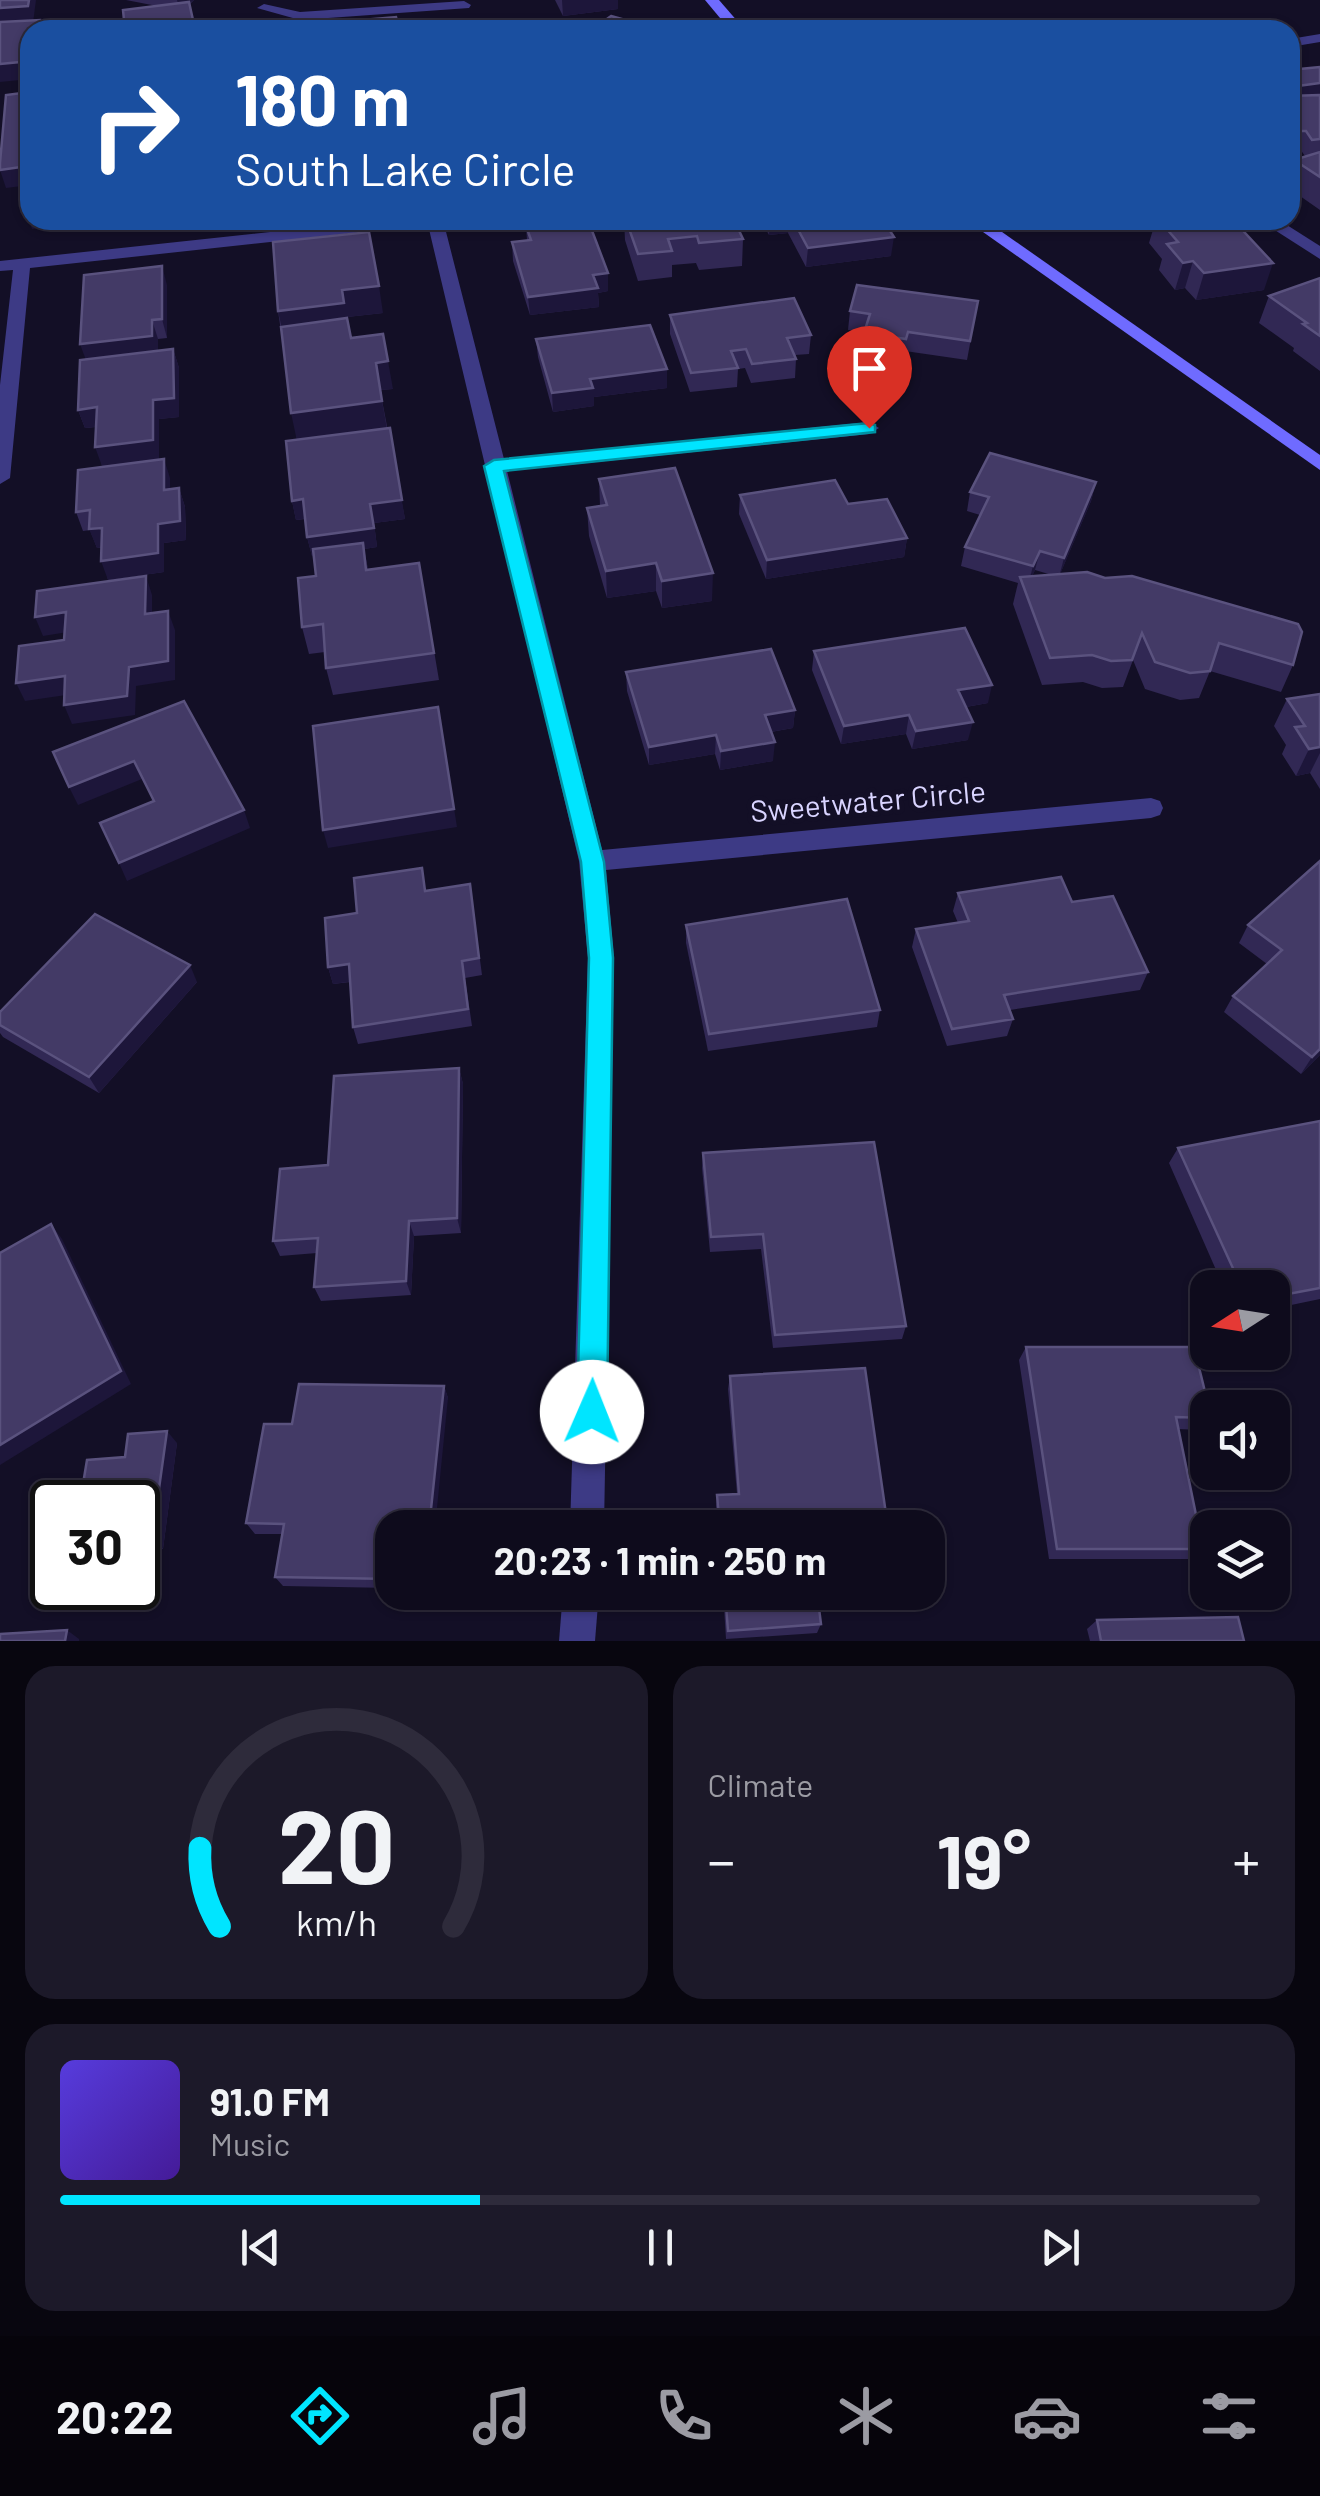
<!DOCTYPE html>
<html lang="en">
<head>
<meta charset="utf-8">
<style>
  :root { --surface:#0e0b1c; --page:#1c1929; --text:#f1f3f6; --muted:#9b9ba3; --line:#2e2b3b; --accent:#00e5ff }
  body { margin:0; font-family:Barlow,sans-serif; background:var(--page); color:var(--text); height:100vh; display:flex; flex-direction:column; font-size:38px; white-space:nowrap }
  * { box-sizing:border-box; margin:0 }
  p { font-size:32px; color:var(--muted) }
  .icon { flex:none; width:55px; height:55px; fill:none; stroke:currentColor; stroke-width:2; stroke-linecap:round; stroke-linejoin:round }
  .map { position:relative; height:1641px; overflow:hidden }
  .sheet { display:flex; flex-direction:column; gap:25px; padding:25px; background:#08060f; flex:1 }
  .sheet>* { flex:none }
  .banner { position:absolute; left:20px; top:20px; width:1280px; height:210px; border-radius:30px; box-shadow:0 2px 8px #0004,0 0 0 2px var(--line); background:#1a4fa0; color:#fff; overflow:hidden }
  .needle { width:65px; rotate:258deg }
  .fabs { position:absolute; left:1190px; top:1270px; display:grid; gap:20px }
  .fabs a { display:grid; place-items:center; width:100px; height:100px; border-radius:20px; background:var(--surface); box-shadow:0 2px 8px #0004,0 0 0 2px var(--line); font-size:50px }
  .speed { position:absolute; left:30px; top:1480px; display:flex; gap:20px; font-size:50px; font-weight:700; text-align:center }
  .speed>* { display:grid; place-content:center; width:130px; height:130px; border-radius:50%; background:var(--surface); box-shadow:0 2px 8px #0004,0 0 0 2px var(--line); line-height:1 }
  .speed .limit { border:5px solid #111; border-radius:15px; background:#fff; color:#111 }
  .pin { position:absolute; display:grid; place-items:center; width:85px; height:85px; color:#fff; margin:-102px -42px; border-radius:50% 50% 50% 0; rotate:-45deg; box-shadow:0 0 10px #0007 }
  .pin .icon { rotate:45deg }
  .me { position:absolute; width:110px; margin:-55px; rotate:1deg; stroke-linejoin:round; filter:drop-shadow(0 0 8px #0008) }
  .turn { display:flex; align-items:center; gap:35px; height:210px; padding:0 50px; font-size:45px }
  .turn .icon { width:130px; height:130px; stroke-width:2.5 }
  .turn b { display:block; font-size:70px; line-height:85px }
  .big { font-size:75px; font-weight:700; line-height:1.1 }
  .sheet .card { flex:1; display:flex; flex-direction:column; justify-content:center; gap:15px; min-width:0; padding:0 35px; border-radius:30px; background:var(--page) }
  .sheet .dial { align-items:center; gap:0 }
  .dial svg { height:260px; overflow:visible; fill:none; stroke:var(--line); stroke-width:7; stroke-linecap:round; text-anchor:middle }
  .dial text { fill:var(--text); stroke:none }
  .song { display:flex; align-items:center; gap:30px }
  .cover { width:120px; height:120px; border-radius:15px; background:linear-gradient(135deg,hsl(250 70% 55%),hsl(260 70% 35%)) }
  .played { height:10px; border-radius:5px; background:linear-gradient(90deg,var(--accent) 35%,var(--line) 35%) }
  .keys { display:flex; justify-content:space-around; direction:ltr }
  .heat { display:flex; justify-content:space-between; align-items:center; font-size:55px; direction:ltr }
  .sheet .tiles { flex:1; display:grid; gap:25px; grid-template-columns:1fr 1fr }
  .card:last-child { grid-column:span 2 }
  .trip { position:absolute; left:375px; top:1510px; width:570px; height:100px; border-radius:30px; background:var(--surface); box-shadow:0 2px 8px #0004,0 0 0 2px var(--line); font-weight:700; line-height:100px; text-align:center }
  .menu { display:flex; height:160px; justify-content:space-around; align-items:center; background:#06040b; color:var(--muted) }
  .menu .icon { width:70px; height:70px }
  .menu .selected { color:var(--accent) }
  .menu b { font-size:45px; color:var(--text) }
  .map>svg:first-child { display:block }
  .lines { fill:none; stroke-linecap:round; stroke-linejoin:round }
  .street { fill:#3d3a85; fill-rule:evenodd }
  .secondary { fill:#6f6bff; fill-rule:evenodd }
  .wall { fill:#312854; fill-rule:evenodd }
  .shaded-wall { fill:#1d163a }
  .building { fill:#433a66; stroke:#5a527e; stroke-width:2.5 }
  .route { fill:#00e5ff; stroke:#0095a6; stroke-width:2.5 }
  .labels { text-anchor:middle; stroke-width:10; stroke-linejoin:round; paint-order:stroke }
  .street-label { font-size:30px; fill:#d9d4ff; stroke:#130f26 }
</style>
</head>
<body>
<div class="map">
<svg width="1320" height="1641" viewBox="0 0 1320 1641">
  <rect width="100%" height="100%" fill="#130f26"/>
  <g class="lines">
    <g class="street">
      <polygon points="464,1 471,5 469,8 300,20 257,8 264,4 300,12"/>
      <polygon points="1320,34 1320,42 1290,47 1290,39"/>
      <polygon points="382,220 443,220 504,459 869,422 879,428 869,434 507,471 602,850 1151,798 1160,801 1163,808 1160,815 1151,818 606,870 614,958 604,1528 570,1528 588,958 579,861 428,225 30,268 10,478 0,484 0,385 13,270 0,271 0,261"/>
      <polygon points="1259,220 1279,220 1320,246 1320,259"/>
      <polygon points="563,1592 599,1592 595,1641 559,1641"/>
    </g>
    <g class="secondary">
      <polygon points="705,0 719,0 745,30 730,30"/>
      <polygon points="966,220 985,220 1320,455 1320,470"/>
    </g>
  </g>
  <g class="wall">
    <polygon points="126,0 194,0 190,4 195,29 125,30 157,6"/>
    <polygon points="555,0 618,0 618,9 563,16"/>
    <polygon points="1320,67 1320,210 1290,189 1290,171 1294,160 1305,156 1300,149 1290,149 1290,112"/>
    <polygon points="624,220 741,220 741,234 743,239 742,266 699,270 696,263 672,265 672,277 638,281 625,240"/>
    <polygon points="761,220 883,220 891,256 806,267 788,233 769,235"/>
    <polygon points="1108,220 1233,220 1264,290 1196,300 1185,288 1175,290 1159,270 1162,259 1149,243 1155,223 1114,228"/>
    <polygon points="526,226 608,273 608,291 598,293 599,307 530,315 513,261 512,242 527,240"/>
    <polygon points="1320,278 1320,371 1293,351 1294,348 1259,323 1269,296"/>
    <polygon points="167,285 167,338 158,339 158,351 173,349 179,368 179,417 159,419 159,459 102,466 96,427 85,428 78,410 85,359"/>
    <polygon points="978,301 967,360 905,351 903,358 862,352 865,332 848,330 850,311"/>
    <polygon points="278,311 383,313 347,317 351,338 393,389 380,390 405,519 374,523 377,547 364,549 368,569 419,563 439,680 333,695 326,668 325,652 309,654 302,627 316,576 314,556 312,556 307,537 305,519 296,520 292,501 297,440"/>
    <polygon points="670,315 811,335 809,354 795,355 796,359 795,378 751,383 745,368 738,369 737,387 690,392 670,334"/>
    <polygon points="536,339 667,369 667,388 594,397 594,406 553,412 538,357"/>
    <polygon points="170,478 170,489 179,488 185,507 186,540 164,543 164,572 108,580 101,548 97,548 90,530 83,531 76,512"/>
    <polygon points="599,479 712,601 662,608 656,591 607,598 589,536 587,508 600,506"/>
    <path d="M1096,482l-5,19 -31,73 233,91 -12,27 -71,-21 -11,27 -19,2 -35,-11 -12,-29 -10,27 -21,1 -19,-6 -41,3 -29,-81 5,-21 -57,-17 4,-19 15,-32 -13,-4 3,-19zM1035,570l17,5 -20,1z"/>
    <polygon points="740,495 907,538 904,557 766,579 739,514"/>
    <polygon points="814,651 988,703 966,707 968,740 912,749 906,734 841,744 812,670"/>
    <polygon points="626,672 795,710 793,728 771,732 773,761 720,770 715,754 649,765 627,691"/>
    <polygon points="1320,694 1320,789 1310,773 1296,776 1282,754 1286,745 1274,726 1287,699"/>
    <polygon points="1320,861 1320,1055 1301,1074 1224,1012 1233,996 1267,964 1239,943 1248,925"/>
    <polygon points="470,884 482,975 465,978 472,1026 358,1044 353,1027 350,982 333,984 328,967 427,891"/>
    <polygon points="958,893 1072,902 1148,972 1140,990 1010,1010 1013,1019 1007,1036 947,1046 912,947 916,929 958,923 953,911"/>
    <polygon points="686,925 880,1010 877,1027 708,1051 686,943"/>
    <polygon points="197,982 99,1093 3,1037 0,1033 0,1012"/>
    <polygon points="459,1068 463,1084 461,1233 414,1236 411,1295 321,1301 314,1287 317,1253 280,1256 273,1241 328,1165"/>
    <polygon points="1320,1121 1320,1299 1272,1309 1272,1288 1224,1288 1169,1163 1178,1148"/>
    <polygon points="703,1153 906,1326 902,1339 773,1348 761,1249 710,1252 702,1168"/>
    <polygon points="1026,1347 1208,1408 1208,1422 1200,1430 1178,1429 1203,1549 1192,1559 1049,1559 1019,1360"/>
    <polygon points="730,1376 888,1528 718,1528 716,1506 717,1495 737,1494 728,1389"/>
    <polygon points="444,1386 448,1398 392,1528 392,1588 283,1586 275,1577 282,1534 255,1534 246,1523"/>
    <polygon points="177,1443 163,1549 138,1551 138,1502 125,1457"/>
    <polygon points="723,1592 884,1592 818,1596 821,1624 817,1633 726,1639"/>
    <polygon points="1097,1620 1244,1641 1090,1641 1087,1629"/>
  </g>
  <g class="shaded-wall">
    <polygon points="29,0 36,0 33,23 0,26 0,8"/>
    <polygon points="177,0 194,0 180,10"/>
    <polygon points="562,0 618,0 618,9 563,16"/>
    <polygon points="30,61 30,79 0,82 0,64"/>
    <polygon points="1320,83 1320,100 1290,103 1290,87"/>
    <polygon points="28,166 30,185 6,188 0,170"/>
    <polygon points="30,210 30,220 83,220 83,223 32,229 26,211"/>
    <polygon points="770,220 789,220 788,233 769,235"/>
    <polygon points="1116,220 1156,220 1155,223 1114,228"/>
    <polygon points="894,237 891,256 806,267 808,248"/>
    <polygon points="1193,261 1185,288 1175,290 1183,263"/>
    <polygon points="1273,263 1264,290 1196,300 1204,273"/>
    <polygon points="162,266 167,285 167,338 162,319"/>
    <polygon points="608,273 608,291 598,293 599,307 530,315 528,297 593,275"/>
    <polygon points="379,286 383,313 347,317 349,330 284,338 278,311 342,290"/>
    <polygon points="152,320 158,339 158,355 87,363 80,344"/>
    <polygon points="173,349 179,368 179,417 159,419 159,459 102,466 95,447 153,400"/>
    <polygon points="388,361 393,389 380,390 376,363"/>
    <polygon points="667,369 667,388 594,397 594,406 553,412 552,393 590,379"/>
    <polygon points="382,401 387,429 297,441 291,413"/>
    <polygon points="97,407 103,426 85,428 78,410"/>
    <polygon points="390,428 405,519 374,523 377,547 364,549 368,570 366,570 364,549 312,556 307,537"/>
    <polygon points="164,459 170,478 170,509 164,490"/>
    <polygon points="1096,482 1091,501 1059,577 1064,558"/>
    <polygon points="179,488 185,507 186,540 164,543 164,572 108,580 101,561 158,524"/>
    <polygon points="303,499 308,518 296,520 292,501"/>
    <polygon points="102,528 109,547 97,548 89,529"/>
    <polygon points="907,538 904,557 766,579 767,560"/>
    <polygon points="1040,551 1035,570 1028,585 1033,566"/>
    <polygon points="656,563 656,591 607,598 606,571"/>
    <polygon points="713,573 712,601 662,608 662,581"/>
    <polygon points="146,576 152,595 152,633 145,614"/>
    <polygon points="168,611 175,630 175,680 136,686 135,715 72,724 64,705"/>
    <polygon points="66,612 74,631 43,636 35,617"/>
    <polygon points="65,676 73,694 25,701 16,683"/>
    <polygon points="992,685 988,703 954,709 958,690"/>
    <polygon points="438,707 457,827 328,848 323,830"/>
    <polygon points="795,710 793,728 764,733 765,715"/>
    <polygon points="909,715 906,734 841,744 844,726"/>
    <polygon points="973,722 968,740 912,749 916,731"/>
    <polygon points="716,735 715,754 649,765 649,747"/>
    <polygon points="775,742 773,761 720,770 721,751"/>
    <polygon points="1320,747 1320,753 1310,773 1296,776 1309,749"/>
    <polygon points="134,761 142,779 78,805 69,787"/>
    <polygon points="244,810 250,828 127,881 119,863"/>
    <polygon points="349,964 354,981 333,984 328,967"/>
    <polygon points="190,965 197,982 99,1093 89,1077"/>
    <polygon points="1320,1049 1320,1055 1301,1074 1312,1057"/>
    <polygon points="459,1068 463,1084 461,1233 457,1218"/>
    <polygon points="409,1221 414,1236 411,1295 406,1281"/>
    <polygon points="51,1224 62,1239 131,1384 0,1465 0,1445"/>
    <polygon points="444,1386 448,1398 435,1528 429,1528"/>
    <polygon points="167,1431 177,1443 163,1549 152,1539"/>
    <polygon points="67,1630 79,1639 79,1641 65,1641"/>
  </g>
  <g class="building">
    <polygon points="0,0 29,0 28,6 0,8"/>
    <polygon points="189,2 195,29 218,26 219,30 125,30 123,10"/>
    <polygon points="611,16 640,24 632,30 559,30 574,20 597,26"/>
    <polygon points="396,17 399,30 329,30 328,23"/>
    <polygon points="40,20 40,30 30,30 30,61 0,64 0,22"/>
    <polygon points="1320,67 1320,83 1290,87 1290,70"/>
    <polygon points="30,92 30,210 26,211 28,166 0,170 0,163 6,95"/>
    <polygon points="1320,95 1320,139 1312,140 1306,131 1290,131 1290,115 1292,115 1290,112 1290,96"/>
    <polygon points="1320,152 1320,177 1294,160"/>
    <polygon points="580,220 588,220 608,273 593,275 598,288 528,297 512,242 531,240 526,226"/>
    <polygon points="626,220 734,220 743,239 699,243 697,236 668,239 672,251 638,254"/>
    <polygon points="793,220 883,220 894,237 808,248"/>
    <polygon points="1159,220 1233,220 1273,263 1204,273 1193,261 1183,263 1167,244 1178,242"/>
    <polygon points="369,232 379,286 342,290 344,303 278,311 273,242"/>
    <polygon points="162,266 162,319 152,320 152,336 80,344 84,275"/>
    <polygon points="1320,278 1320,336 1303,324 1307,323 1269,296"/>
    <polygon points="857,285 978,301 970,341 908,332 906,339 864,333 870,314 850,311"/>
    <polygon points="794,298 811,335 787,338 796,359 752,364 746,349 731,351 738,368 691,373 670,315"/>
    <polygon points="347,318 351,338 383,334 388,361 376,363 382,401 291,413 281,327"/>
    <polygon points="650,325 667,369 590,379 593,388 552,393 536,339"/>
    <polygon points="173,349 174,398 153,400 153,440 95,447 97,407 78,410 80,360"/>
    <polygon points="390,428 402,500 370,504 374,528 307,537 303,499 292,501 286,441"/>
    <polygon points="990,453 1096,482 1064,558 1040,551 1033,566 965,547 989,497 970,492"/>
    <polygon points="164,459 164,490 179,488 180,521 158,524 158,553 101,561 102,528 89,529 90,510 76,512 78,470"/>
    <polygon points="675,468 713,573 662,581 656,563 606,571 587,508 607,505 599,479"/>
    <polygon points="835,480 848,504 887,499 907,538 767,560 740,495"/>
    <polygon points="363,543 366,570 419,563 434,653 326,668 323,624 302,627 298,578 316,576 313,549"/>
    <polygon points="1087,572 1105,578 1132,576 1298,624 1302,632 1293,665 1219,643 1210,671 1190,673 1155,662 1142,633 1132,660 1111,661 1092,655 1050,658 1020,577"/>
    <polygon points="146,576 145,614 168,611 168,661 129,667 127,696 64,705 65,676 16,683 19,646 64,640 66,612 35,617 37,591"/>
    <polygon points="965,628 992,685 958,690 973,722 916,731 909,715 844,726 814,651"/>
    <polygon points="771,649 795,710 765,715 775,742 721,751 716,735 649,747 626,672"/>
    <polygon points="1320,694 1320,747 1309,749 1295,727 1305,726 1287,699"/>
    <polygon points="184,701 244,810 119,863 100,823 154,801 134,761 69,787 53,752"/>
    <polygon points="438,707 454,809 323,830 313,726"/>
    <polygon points="1320,861 1320,1049 1312,1057 1233,996 1282,950 1248,925"/>
    <polygon points="422,868 425,891 470,884 479,958 462,961 468,1009 353,1027 349,964 328,967 325,918 357,913 354,878"/>
    <polygon points="1061,877 1072,902 1113,896 1148,972 1004,995 1013,1019 952,1029 916,929 969,921 958,893"/>
    <polygon points="847,899 880,1010 709,1034 686,925"/>
    <polygon points="95,914 190,965 89,1077 0,1025 0,1012"/>
    <polygon points="459,1068 457,1218 409,1221 406,1281 314,1287 318,1238 273,1241 280,1169 328,1165 334,1076"/>
    <polygon points="1320,1121 1320,1288 1272,1297 1272,1288 1242,1288 1178,1148"/>
    <polygon points="874,1142 906,1326 775,1335 763,1234 711,1237 703,1153"/>
    <polygon points="51,1224 121,1371 0,1445 0,1253"/>
    <polygon points="1026,1347 1194,1347 1209,1408 1208,1408 1208,1418 1176,1417 1203,1549 1057,1549"/>
    <polygon points="865,1368 888,1528 720,1528 717,1495 739,1494 730,1376"/>
    <polygon points="299,1384 444,1386 429,1528 392,1528 392,1579 275,1577 284,1524 246,1523 264,1424 292,1424"/>
    <polygon points="167,1431 152,1539 138,1540 138,1502 80,1502 87,1460 125,1457 128,1434"/>
    <polygon points="725,1592 817,1592 821,1624 728,1631"/>
    <polygon points="1238,1617 1244,1641 1101,1641 1097,1620"/>
    <polygon points="67,1630 65,1641 0,1641 0,1634"/>
  </g>
  <polygon class="route" points="869,423 875,425 875,432 504,471 604,862 613,958 607,1412 603,1423 592,1427 581,1423 577,1412 589,958 581,862 484,466 494,460"/>
  <g class="labels">
    <g class="street-label">
      <text transform="translate(868 802) rotate(-5)" y="10">Sweetwater Circle</text>
    </g>
  </g>
</svg>
<div class="fabs">
<a><svg class="needle" viewBox="-14 -14 28 28"><path d="M0-13l5 13h-10z" fill="#e53935"/><path d="M0 13l5-13h-10z" fill="#9b9ba3"/></svg></a>
<a><svg class="icon" aria-label="sound" viewBox="0 0 24 24"><path d="M4 9h4l5-4v14l-5-4H4zM17 9q2 3 0 6"/></svg></a>
<a><svg class="icon" aria-label="layers" viewBox="0 0 24 24"><path d="M12 4l9 5-9 5-9-5zM3 14l9 5 9-5"/></svg></a>
</div>
<div class="speed"><div class="limit">30</div></div>
<div class="pin" style="left:869px;top:428px;background:#d93025"><svg class="icon" aria-label="arrive" viewBox="0 0 24 24"><path d="M6 21V4h12l-3 4 3 4H6"/></svg></div>
<svg class="me" style="left:592px;top:1412px" viewBox="-20 -20 40 40"><circle r="19" fill="#fff"/><path d="M0-13L10 11 0 6-10 11z" fill="#00e5ff"/></svg>
<div class="trip">20:23 · 1 min · 250 m</div>
<div class="banner">
<div class="turn"><svg class="icon" aria-label="right" viewBox="0 0 24 24"><path d="M7 20v-9h11M14 6l5 5-5 5"/></svg><div><b>180 m</b>South Lake Circle</div></div>
</div>
</div>
<section class="sheet">
<div class="tiles">
<div class="card dial"><svg viewBox="0 0 100 80">
<path d="M14 69A42 42 0 1 1 86 69"/>
<path d="M14 69A42 42 0 0 1 8 45" stroke="#00e5ff"/>
<text x="50" y="56" font-size="32" font-weight="700">20</text>
<text x="50" y="72" font-size="11">km/h</text>
</svg></div>
<div class="card"><p>Climate</p>
<div class="heat"><a>−</a><b class="big">19°</b><a>+</a></div>
</div>
<div class="card">
<div class="song"><i class="cover"></i><div><b>91.0 FM</b><p>Music</p></div></div>
<div class="played"></div>
<div class="keys"><svg class="icon" aria-label="previous" viewBox="0 0 24 24"><path d="M18 5L8 12l10 7zM5 5v14"/></svg><svg class="icon" aria-label="pause" viewBox="0 0 24 24"><path d="M8 5v14M16 5v14"/></svg><svg class="icon" aria-label="next" viewBox="0 0 24 24"><path d="M6 5l10 7-10 7zM19 5v14"/></svg></div>
</div>
</div>
</section>
<nav class="menu">
<b>20:22</b>
<svg class="icon selected" aria-label="directions" viewBox="0 0 24 24"><path d="M12 3l9 9-9 9-9-9zM9 14v-3h6M13 9l2 2-2 2"/></svg>
<svg class="icon" aria-label="music" viewBox="0 0 24 24"><path d="M9 18V5l10-2v13"/><circle cx="6" cy="18" r="3"/><circle cx="16" cy="16" r="3"/></svg>
<svg class="icon" aria-label="phone" viewBox="0 0 24 24"><path d="M5 4h4l2 5-3 2q2 4 5 5l2-3 5 2v4C11 20 4 13 5 4z"/></svg>
<svg class="icon" aria-label="climate" viewBox="0 0 24 24"><path d="M12 3v18M4 7l16 10M4 17L20 7"/></svg>
<svg class="icon" aria-label="car" viewBox="0 0 24 24"><path d="M5 17H2v-5l4-1 3-4h7l3 4 3 1v5h-3M9 17h6M6 11h13"/><circle cx="7" cy="17" r="2"/><circle cx="17" cy="17" r="2"/></svg>
<svg class="icon" aria-label="filters" viewBox="0 0 24 24"><path d="M4 7h16M4 17h16"/><circle cx="9" cy="7" r="2"/><circle cx="15" cy="17" r="2"/></svg>
</nav>
</body>
</html>
